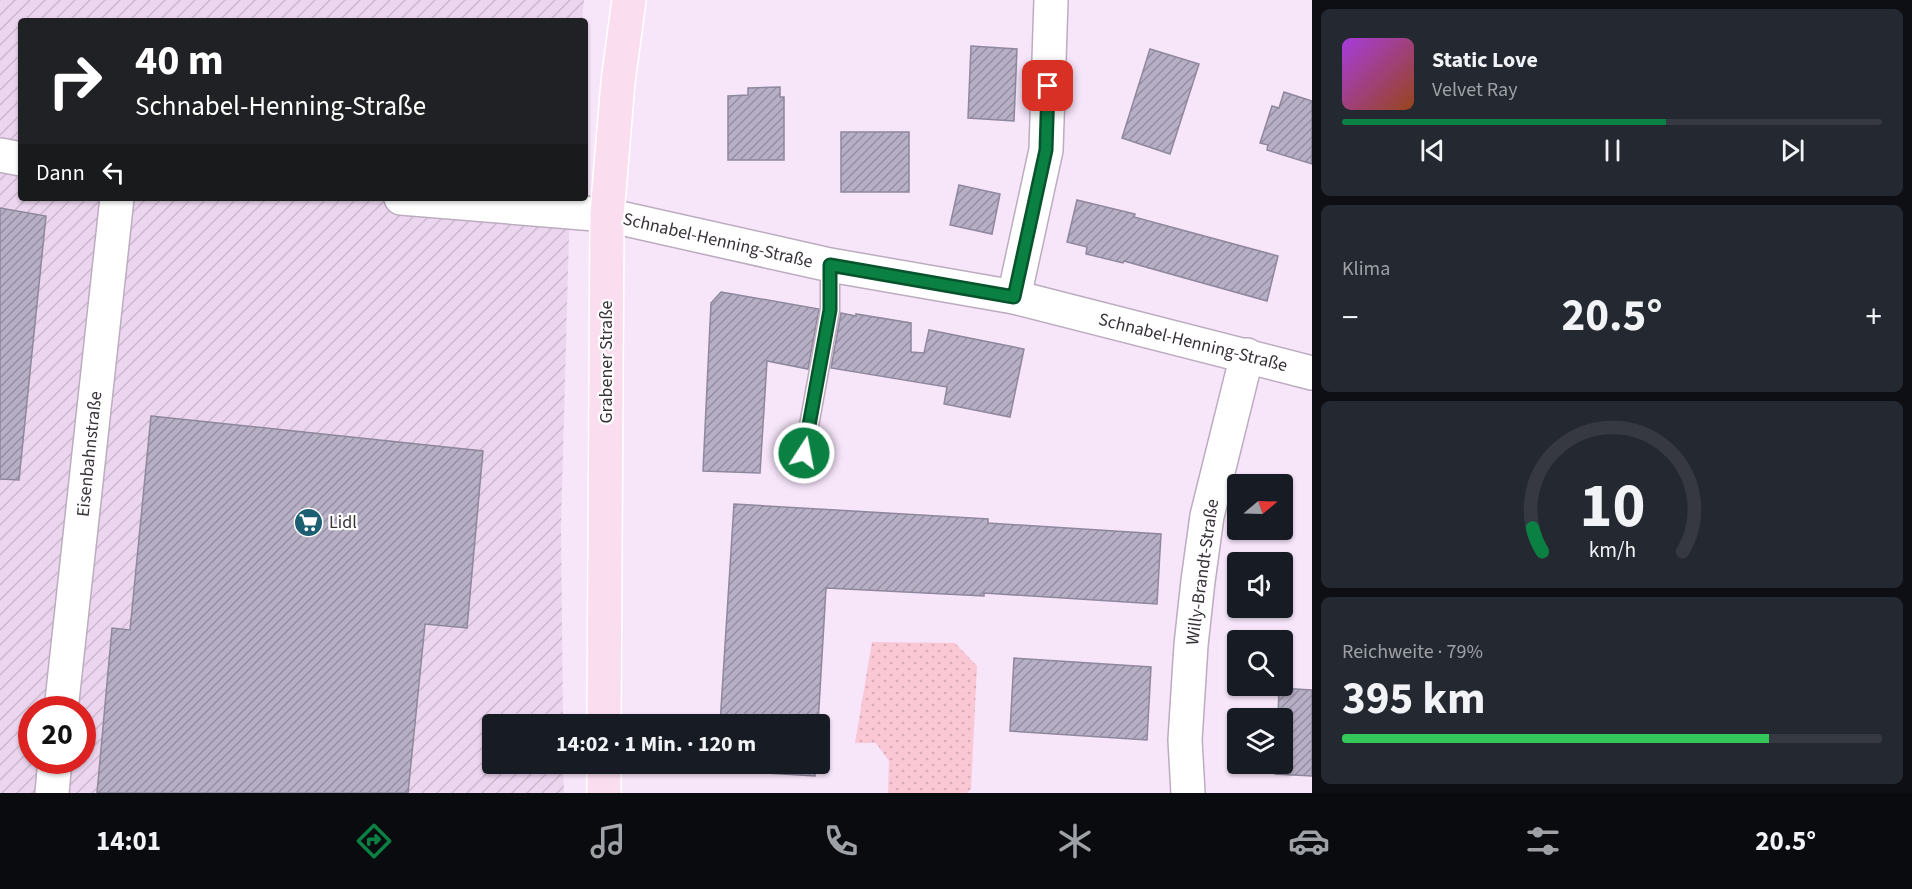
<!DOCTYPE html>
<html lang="de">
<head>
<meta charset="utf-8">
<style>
  :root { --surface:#171b24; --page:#242831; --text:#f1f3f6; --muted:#9ea1a6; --line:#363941; --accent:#0b8043 }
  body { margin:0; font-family:"Source Sans 3",sans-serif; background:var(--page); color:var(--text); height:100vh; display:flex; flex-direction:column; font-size:22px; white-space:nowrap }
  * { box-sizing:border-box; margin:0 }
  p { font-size:20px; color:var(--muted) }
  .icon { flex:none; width:33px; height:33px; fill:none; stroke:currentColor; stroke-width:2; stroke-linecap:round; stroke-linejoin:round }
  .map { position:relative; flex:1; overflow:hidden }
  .side { display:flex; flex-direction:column; gap:9px; padding:9px; background:#0d0f14; width:600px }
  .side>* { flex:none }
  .hud { position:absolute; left:18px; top:18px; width:570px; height:183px; border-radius:6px; box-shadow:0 2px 4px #0004; background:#202124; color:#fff; overflow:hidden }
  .needle { width:39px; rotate:71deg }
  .fabs { position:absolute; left:1227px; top:474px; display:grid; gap:12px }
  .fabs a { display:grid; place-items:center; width:66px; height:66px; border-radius:6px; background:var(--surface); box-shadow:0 2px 4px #0004; font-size:30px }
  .speed { position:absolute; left:18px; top:696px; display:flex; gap:12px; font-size:30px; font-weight:700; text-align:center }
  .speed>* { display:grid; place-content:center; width:78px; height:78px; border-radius:50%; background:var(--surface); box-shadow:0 2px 4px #0004; line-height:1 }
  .speed .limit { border:9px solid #d22; background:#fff; color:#111 }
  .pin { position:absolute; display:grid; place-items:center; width:51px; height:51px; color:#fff; margin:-26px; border-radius:12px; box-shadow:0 3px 9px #0006 }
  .me { position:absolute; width:66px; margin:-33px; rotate:11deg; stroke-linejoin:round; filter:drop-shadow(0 0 4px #0008) }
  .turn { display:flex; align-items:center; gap:21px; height:126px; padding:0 18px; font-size:27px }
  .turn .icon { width:78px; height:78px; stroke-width:2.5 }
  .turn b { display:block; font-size:42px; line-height:51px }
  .then { display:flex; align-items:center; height:57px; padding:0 18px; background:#0003; gap:12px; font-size:22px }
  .big { font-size:45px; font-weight:700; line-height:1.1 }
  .side .tile { flex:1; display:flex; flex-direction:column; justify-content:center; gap:9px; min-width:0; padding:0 21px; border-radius:9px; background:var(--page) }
  .side .dial { align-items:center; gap:0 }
  .dial svg { height:156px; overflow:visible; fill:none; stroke:var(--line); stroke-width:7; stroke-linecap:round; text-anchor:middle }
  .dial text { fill:var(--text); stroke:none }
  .song { display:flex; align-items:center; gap:18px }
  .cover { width:72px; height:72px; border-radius:9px; background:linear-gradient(135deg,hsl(280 70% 55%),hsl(20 70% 35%)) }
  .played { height:6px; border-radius:3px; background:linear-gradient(90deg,var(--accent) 60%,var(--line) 60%) }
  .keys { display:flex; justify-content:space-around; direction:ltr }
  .heat { display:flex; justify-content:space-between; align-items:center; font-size:33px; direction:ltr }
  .charge { height:9px; border-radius:4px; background:linear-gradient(90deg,#34c759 79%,var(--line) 0) }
  .trip { position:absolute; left:482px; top:714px; width:348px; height:60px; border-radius:6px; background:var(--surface); box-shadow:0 2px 4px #0004; font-weight:700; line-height:60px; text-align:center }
  .tabs { display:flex; height:96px; justify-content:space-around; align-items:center; background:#090b0e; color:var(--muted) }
  .tabs .icon { width:42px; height:42px }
  .tabs .on { color:var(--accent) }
  .tabs b { font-size:27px; color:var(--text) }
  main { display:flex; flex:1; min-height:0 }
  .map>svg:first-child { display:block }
  .industrial { fill:url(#industrial-furrows); fill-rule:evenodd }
  .park { fill:url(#park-dots) }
  .building { fill:url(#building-hatch); stroke:#8f879d; stroke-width:1.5 }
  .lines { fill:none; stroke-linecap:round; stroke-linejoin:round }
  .lane-casing { stroke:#bcacbf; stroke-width:21 }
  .street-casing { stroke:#bcacbf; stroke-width:36 }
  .primary-casing { stroke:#fff; stroke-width:36 }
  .lane { stroke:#fff; stroke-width:18 }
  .street { stroke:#fff; stroke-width:33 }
  .primary { stroke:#faddef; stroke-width:33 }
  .route-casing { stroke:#07532c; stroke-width:15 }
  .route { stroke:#0b8043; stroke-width:10 }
  .labels { text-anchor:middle; stroke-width:4.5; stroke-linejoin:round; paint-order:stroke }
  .street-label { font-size:18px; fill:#383239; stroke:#fff }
  .poi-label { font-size:18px; fill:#383239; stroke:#fff; text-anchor:start }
</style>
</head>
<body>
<main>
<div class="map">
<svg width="1312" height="793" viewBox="0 0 1312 793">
  <defs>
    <pattern id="industrial-furrows" width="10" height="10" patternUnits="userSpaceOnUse" patternTransform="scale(1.5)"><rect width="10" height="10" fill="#ecd6ef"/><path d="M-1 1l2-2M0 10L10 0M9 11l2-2" fill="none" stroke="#cbb8ce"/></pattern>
    <pattern id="park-dots" width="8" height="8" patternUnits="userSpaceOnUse" patternTransform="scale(1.5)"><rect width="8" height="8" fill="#fac7d4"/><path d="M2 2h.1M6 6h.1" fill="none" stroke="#d7abb7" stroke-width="1.8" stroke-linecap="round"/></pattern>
    <pattern id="building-hatch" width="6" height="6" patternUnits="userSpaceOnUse" patternTransform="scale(1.5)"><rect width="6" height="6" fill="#b7afc5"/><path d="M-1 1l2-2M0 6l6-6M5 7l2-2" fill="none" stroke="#968fa1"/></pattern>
  </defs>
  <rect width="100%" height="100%" fill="#f7e5fa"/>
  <path class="industrial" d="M0,0h584l-2,21h-561v177h549l-9,327 2,199h-71v40h71l1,29h-564zM32,710h50v50h-50z"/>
  <polygon class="park" points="872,642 955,643 977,666 971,789 967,793 888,793 889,761 876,743 855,743"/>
  <g class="building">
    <polygon points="971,46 1017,49 1014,121 968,118"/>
    <polygon points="1150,49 1199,64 1170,154 1122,138"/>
    <polygon points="780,87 780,97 784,97 784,160 728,160 728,96 748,95 748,88"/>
    <polygon points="1284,92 1312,101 1312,164 1267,150 1268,145 1260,143 1272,106 1279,108"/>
    <rect x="841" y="132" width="68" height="60"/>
    <polygon points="959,185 1000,194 992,234 950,225"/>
    <polygon points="1077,200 1135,214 1134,217 1278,256 1267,301 1124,261 1123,263 1086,254 1087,247 1067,242"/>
    <polygon points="0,208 46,216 19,480 0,479"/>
    <polygon points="721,292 819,309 808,369 767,361 760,473 703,471 711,303"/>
    <polygon points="841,313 856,316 856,314 911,323 911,352 924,353 929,330 1024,349 1010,417 944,404 947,387 831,368"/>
    <polygon points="151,416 483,451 467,628 425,624 408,793 97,793 112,628 130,630"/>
    <polygon points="734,504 988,519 988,523 1161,534 1157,604 984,593 984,596 826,588 818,724 720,724"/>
    <polygon points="1014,658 1151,667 1147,740 1010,731"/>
    <polygon points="1279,688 1312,690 1312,776 1275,774 1275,764 1282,764 1282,718 1278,718"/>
    <polygon points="718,764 815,764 815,776 717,770"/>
  </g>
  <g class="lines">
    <defs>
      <polyline id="lane" points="804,453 830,310 830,265"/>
      <g id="street">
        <polyline points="0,155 21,159"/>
        <polyline points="401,198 607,215 830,265 1014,297 1312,373"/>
        <polyline points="1014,297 1046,150 1051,0"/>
        <polyline points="61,710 117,198"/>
        <polyline points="52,793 55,760"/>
        <polyline points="1188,793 1185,740 1191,645 1198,581 1207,516 1247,355"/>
      </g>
      <g id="primary">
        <polyline points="604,724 607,215 618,82 629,0"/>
        <polyline points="604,793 604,764"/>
      </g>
    </defs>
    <use href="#lane" class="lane-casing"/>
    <use href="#street" class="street-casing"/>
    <use href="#primary" class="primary-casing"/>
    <use href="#lane" class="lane"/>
    <use href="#street" class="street"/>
    <use href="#primary" class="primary"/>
  </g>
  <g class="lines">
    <defs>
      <polyline id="route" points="804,453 830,310 830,265 1014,297 1046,150 1048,86"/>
    </defs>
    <use href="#route" class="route-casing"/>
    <use href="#route" class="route"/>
  </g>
  <defs>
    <symbol id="supermarket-disc" viewBox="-11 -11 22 22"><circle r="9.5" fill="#1c5e72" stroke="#fff"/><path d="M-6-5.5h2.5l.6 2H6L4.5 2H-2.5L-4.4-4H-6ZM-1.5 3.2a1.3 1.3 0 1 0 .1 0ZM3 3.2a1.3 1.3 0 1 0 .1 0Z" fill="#fff"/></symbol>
  </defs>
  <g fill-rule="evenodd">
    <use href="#supermarket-disc" x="292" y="506" width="33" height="33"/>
  </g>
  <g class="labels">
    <g class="street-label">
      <text transform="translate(718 240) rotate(13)" y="6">Schnabel-Henning-Straße</text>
      <text transform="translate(1193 342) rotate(14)" y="6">Schnabel-Henning-Straße</text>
      <text transform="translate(606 362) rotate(-90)" y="6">Grabener Straße</text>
      <text transform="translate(89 454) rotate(-84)" y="6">Eisenbahnstraße</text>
      <text transform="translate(1202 572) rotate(-82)" y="6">Willy-Brandt-Straße</text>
    </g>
    <g class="poi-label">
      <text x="329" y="528">Lidl</text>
    </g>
  </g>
</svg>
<div class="fabs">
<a><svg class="needle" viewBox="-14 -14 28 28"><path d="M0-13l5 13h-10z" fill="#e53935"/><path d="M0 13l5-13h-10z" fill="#9ea1a6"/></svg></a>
<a><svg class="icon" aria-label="sound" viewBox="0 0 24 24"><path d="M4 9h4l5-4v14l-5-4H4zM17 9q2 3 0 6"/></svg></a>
<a><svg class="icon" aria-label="search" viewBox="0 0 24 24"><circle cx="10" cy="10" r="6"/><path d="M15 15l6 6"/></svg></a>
<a><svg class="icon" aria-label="layers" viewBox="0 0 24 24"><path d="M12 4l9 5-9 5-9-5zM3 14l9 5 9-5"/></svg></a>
</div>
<div class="speed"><div class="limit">20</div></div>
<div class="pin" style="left:1048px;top:86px;background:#d93025"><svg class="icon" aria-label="arrive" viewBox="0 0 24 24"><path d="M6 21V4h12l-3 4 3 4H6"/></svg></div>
<svg class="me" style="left:804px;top:453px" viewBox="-20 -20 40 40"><circle r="17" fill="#0b8043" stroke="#fff" stroke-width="3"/><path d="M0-11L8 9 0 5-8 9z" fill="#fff"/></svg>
<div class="trip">14:02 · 1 Min. · 120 m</div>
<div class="hud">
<div class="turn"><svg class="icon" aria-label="right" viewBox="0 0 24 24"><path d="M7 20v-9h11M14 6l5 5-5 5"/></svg><div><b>40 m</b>Schnabel-Henning-Straße</div></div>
<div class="then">Dann<svg class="icon" aria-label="left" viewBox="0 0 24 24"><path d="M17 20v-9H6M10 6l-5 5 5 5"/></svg></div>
</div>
</div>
<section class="side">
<div class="tile">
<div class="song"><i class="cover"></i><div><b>Static Love</b><p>Velvet Ray</p></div></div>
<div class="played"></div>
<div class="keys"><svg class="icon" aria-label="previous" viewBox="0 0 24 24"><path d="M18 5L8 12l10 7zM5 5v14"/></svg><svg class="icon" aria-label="pause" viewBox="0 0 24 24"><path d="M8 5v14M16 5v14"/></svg><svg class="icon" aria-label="next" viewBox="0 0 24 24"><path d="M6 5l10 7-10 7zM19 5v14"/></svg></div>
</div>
<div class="tile"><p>Klima</p>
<div class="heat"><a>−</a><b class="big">20.5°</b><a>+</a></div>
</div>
<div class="tile dial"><svg viewBox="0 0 100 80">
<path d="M14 69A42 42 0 1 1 86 69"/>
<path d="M14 69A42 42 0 0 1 9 57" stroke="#0b8043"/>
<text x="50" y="56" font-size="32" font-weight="700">10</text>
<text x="50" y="72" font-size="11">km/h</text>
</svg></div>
<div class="tile"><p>Reichweite · 79%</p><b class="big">395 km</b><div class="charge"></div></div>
</section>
</main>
<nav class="tabs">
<b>14:01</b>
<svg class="icon on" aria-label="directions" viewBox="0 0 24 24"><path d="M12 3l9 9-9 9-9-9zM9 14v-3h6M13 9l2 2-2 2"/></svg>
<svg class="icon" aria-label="music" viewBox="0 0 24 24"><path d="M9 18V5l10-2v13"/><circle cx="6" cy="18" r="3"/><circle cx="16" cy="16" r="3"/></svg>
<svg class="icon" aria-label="phone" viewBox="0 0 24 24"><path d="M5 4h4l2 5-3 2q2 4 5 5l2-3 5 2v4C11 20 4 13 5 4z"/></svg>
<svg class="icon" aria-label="climate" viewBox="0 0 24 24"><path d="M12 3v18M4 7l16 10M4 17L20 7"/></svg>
<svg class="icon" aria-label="car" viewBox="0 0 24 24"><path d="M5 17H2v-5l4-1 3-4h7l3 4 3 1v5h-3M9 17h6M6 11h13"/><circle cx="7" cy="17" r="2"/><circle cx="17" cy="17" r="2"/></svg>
<svg class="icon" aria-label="filters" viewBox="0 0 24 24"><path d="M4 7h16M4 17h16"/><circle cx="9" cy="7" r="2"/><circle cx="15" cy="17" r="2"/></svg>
<b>20.5°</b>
</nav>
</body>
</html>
